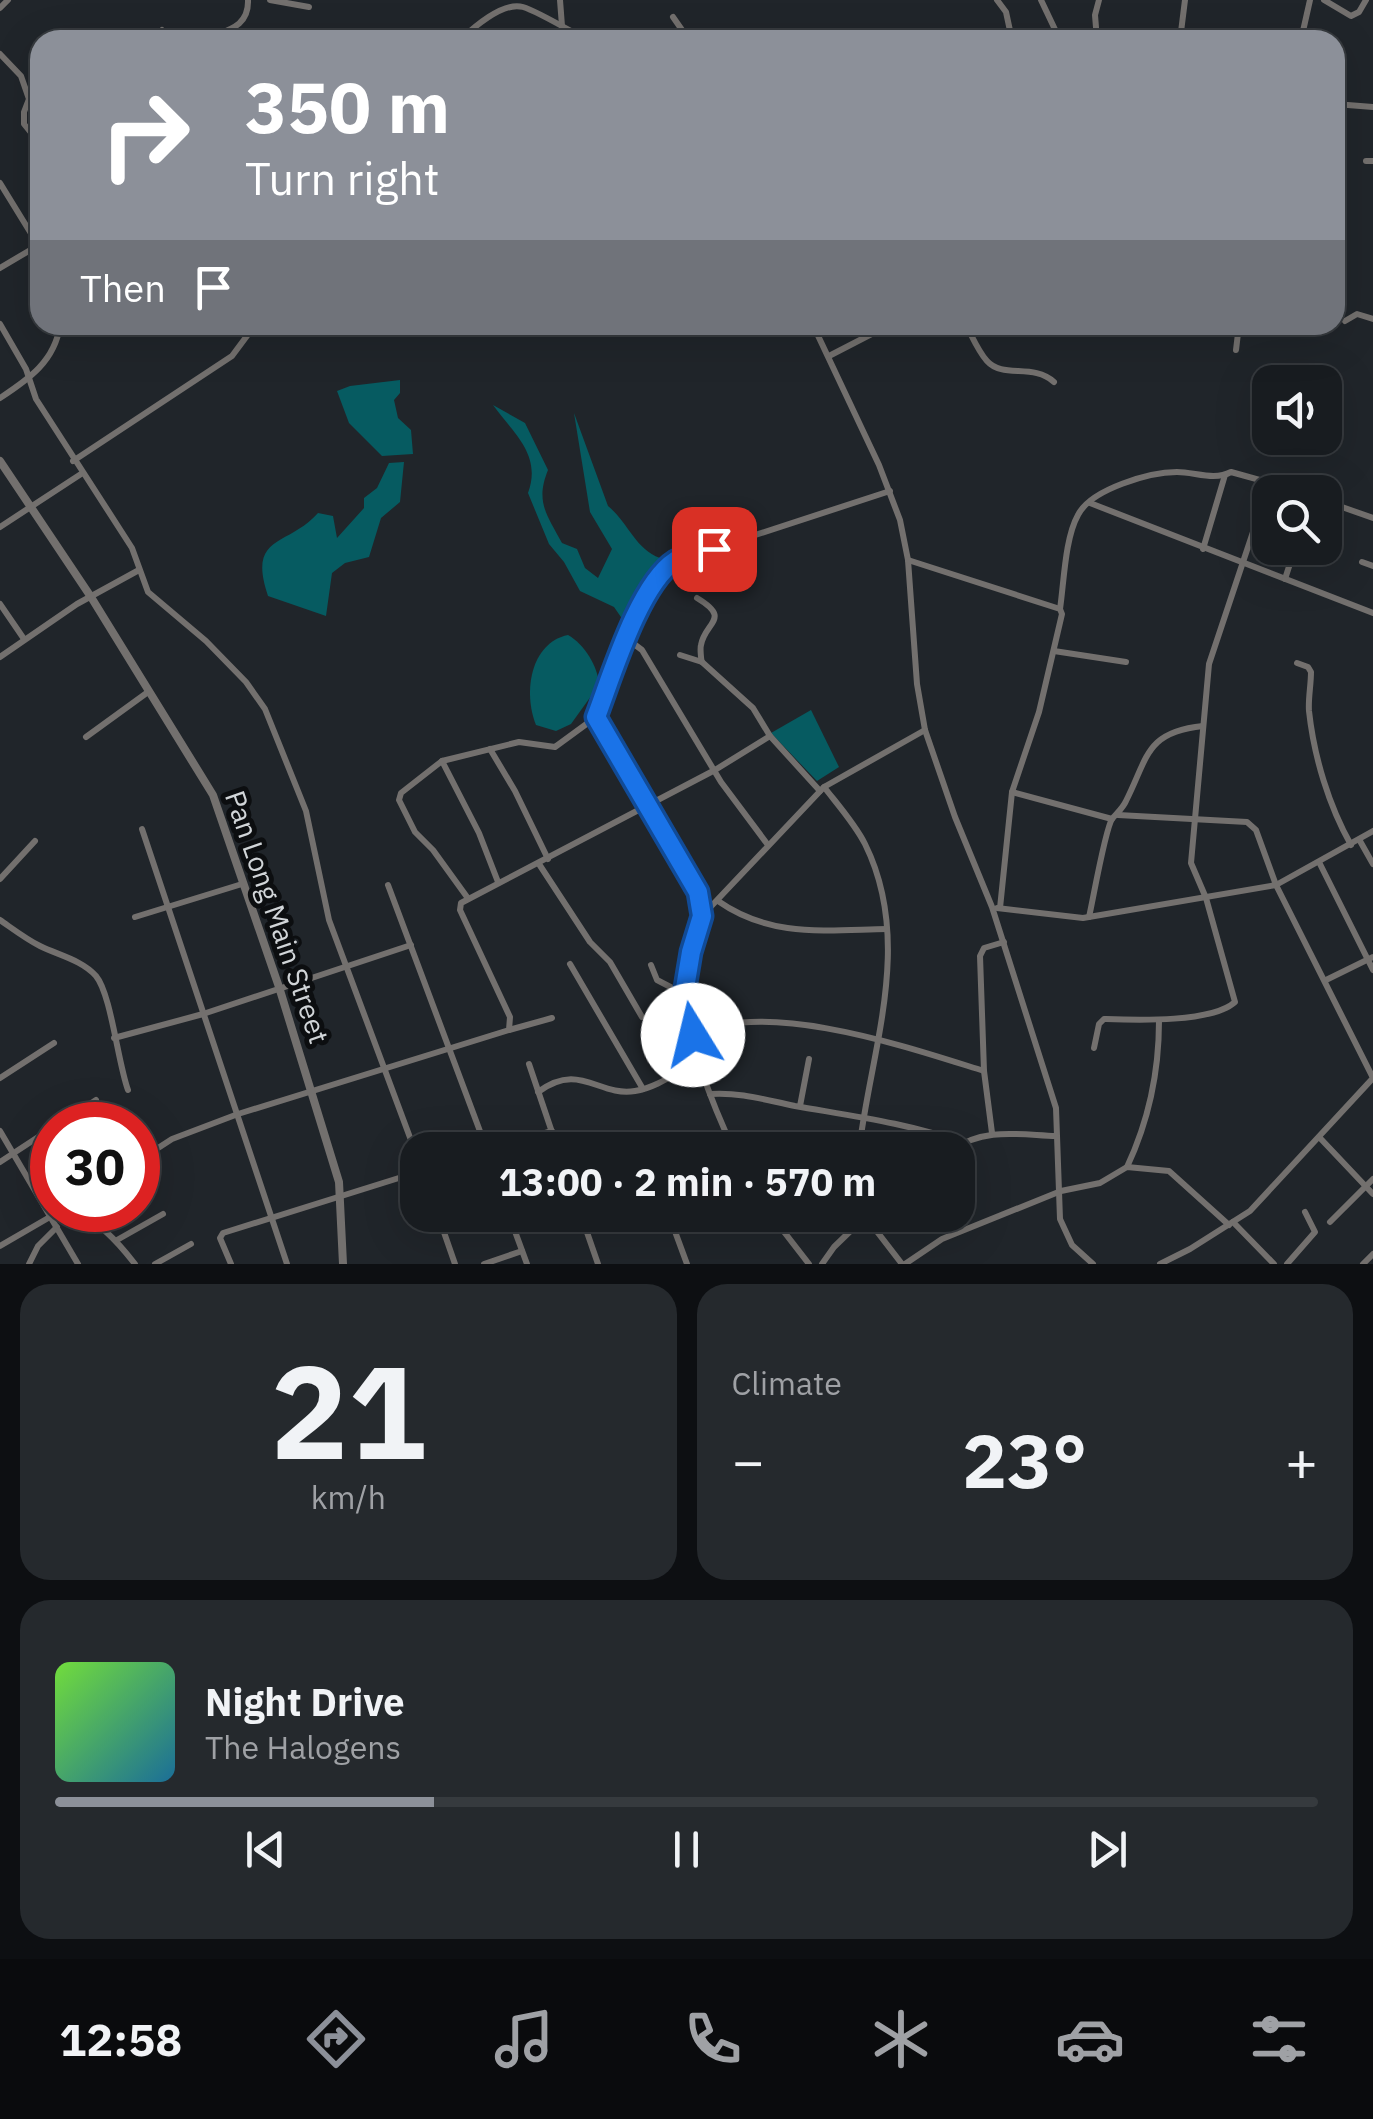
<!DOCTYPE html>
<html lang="en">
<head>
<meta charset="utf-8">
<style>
  :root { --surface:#181c20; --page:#25292d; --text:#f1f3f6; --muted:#9fa1a5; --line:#363a3e; --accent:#8c9099 }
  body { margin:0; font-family:"IBM Plex Sans",sans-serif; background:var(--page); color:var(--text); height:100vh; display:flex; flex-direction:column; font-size:38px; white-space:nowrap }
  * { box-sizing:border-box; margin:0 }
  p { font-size:32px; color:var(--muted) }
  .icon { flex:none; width:55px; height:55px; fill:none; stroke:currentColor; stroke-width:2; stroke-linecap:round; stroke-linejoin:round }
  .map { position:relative; height:1264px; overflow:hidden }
  .side { display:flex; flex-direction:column; gap:20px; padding:20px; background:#0d0f12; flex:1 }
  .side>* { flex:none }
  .top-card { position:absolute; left:30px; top:30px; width:1315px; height:305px; border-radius:30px; box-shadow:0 10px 40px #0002,0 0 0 2px var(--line); background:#8c9099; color:#fff; overflow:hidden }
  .tools { position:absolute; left:1252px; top:365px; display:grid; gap:20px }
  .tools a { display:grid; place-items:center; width:90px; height:90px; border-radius:20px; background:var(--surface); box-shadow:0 10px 40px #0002,0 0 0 2px var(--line); font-size:50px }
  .speed { position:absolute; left:30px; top:1102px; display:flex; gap:20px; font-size:50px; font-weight:700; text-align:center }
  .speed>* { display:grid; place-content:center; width:130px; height:130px; border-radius:50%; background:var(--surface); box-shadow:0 10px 40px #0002,0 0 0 2px var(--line); line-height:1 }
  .speed .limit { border:15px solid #d22; background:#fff; color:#111 }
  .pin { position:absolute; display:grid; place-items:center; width:85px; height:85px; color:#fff; margin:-42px; border-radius:20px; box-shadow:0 5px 15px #0006 }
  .me { position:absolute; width:110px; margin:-55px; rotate:351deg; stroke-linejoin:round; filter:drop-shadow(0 0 8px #0008) }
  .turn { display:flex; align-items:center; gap:35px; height:210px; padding:0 50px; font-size:45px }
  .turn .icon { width:130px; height:130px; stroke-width:2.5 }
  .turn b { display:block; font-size:70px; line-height:85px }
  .then { display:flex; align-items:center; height:95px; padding:0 50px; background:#0003; gap:20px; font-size:38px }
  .big { font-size:75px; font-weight:700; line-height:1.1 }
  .side .widget { flex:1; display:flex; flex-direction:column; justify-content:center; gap:15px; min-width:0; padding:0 35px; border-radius:30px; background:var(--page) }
  .side .dial { align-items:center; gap:0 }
  .dial b { font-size:130px; line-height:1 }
  .song { display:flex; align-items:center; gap:30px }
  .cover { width:120px; height:120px; border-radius:15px; background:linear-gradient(135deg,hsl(100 70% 55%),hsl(200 70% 35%)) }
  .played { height:10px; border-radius:5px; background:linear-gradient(90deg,var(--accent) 30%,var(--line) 30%) }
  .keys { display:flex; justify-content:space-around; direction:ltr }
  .heat { display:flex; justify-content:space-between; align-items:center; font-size:55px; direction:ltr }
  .side .tiles { flex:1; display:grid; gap:20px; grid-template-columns:1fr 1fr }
  .widget:last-child { grid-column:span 2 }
  .trip { position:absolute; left:400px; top:1132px; width:575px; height:100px; border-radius:30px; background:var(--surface); box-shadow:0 10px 40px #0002,0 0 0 2px var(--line); font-weight:700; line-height:100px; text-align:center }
  .tabs { display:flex; height:160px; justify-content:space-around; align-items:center; background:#0a0b0d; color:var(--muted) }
  .tabs .icon { width:70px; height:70px }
  .tabs .on { color:var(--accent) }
  .tabs b { font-size:45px; color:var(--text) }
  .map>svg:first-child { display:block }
  .water { fill:#065b61 }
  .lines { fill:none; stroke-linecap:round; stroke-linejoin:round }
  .minor { stroke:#73706e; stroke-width:6 }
  .tertiary { stroke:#73706e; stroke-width:8 }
  .route-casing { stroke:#114b97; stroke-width:25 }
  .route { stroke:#1a73e8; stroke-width:18 }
  .labels { text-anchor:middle; stroke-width:10; stroke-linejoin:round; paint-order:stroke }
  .street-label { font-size:28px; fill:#d1d5d8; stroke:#0c0e10 }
</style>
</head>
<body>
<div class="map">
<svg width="1373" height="1264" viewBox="0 0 1373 1264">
  <rect width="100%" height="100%" fill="#20252a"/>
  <g class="water">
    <polygon points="400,380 400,393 394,400 398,418 411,430 413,454 382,456 349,423 337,391 350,386"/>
    <path d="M493,405l32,18 23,47c-13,32 -1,45 14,73l15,6 8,19 13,10 14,-29 -22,-37 -16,-99 34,93c20,16 27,43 52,52l-37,62 -9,-13 -34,-16 -16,-29 -15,-18 -21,-51c14,-38 -14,-59 -35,-88z"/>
    <path d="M404,462l-4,40 -19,16 -12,39 -24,6 -13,10 -6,43 -58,-20c-21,-62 20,-49 50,-83l15,3 4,22 27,-30v-10l13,-10 12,-25z"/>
    <path d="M568,635c16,9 30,31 31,50l-28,39 -15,7 -20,-6c-13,-32 -6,-82 32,-90z"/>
    <polygon points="811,710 839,767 817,781 771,733"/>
  </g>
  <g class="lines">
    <g class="minor">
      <polyline points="270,0 309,7"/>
      <polyline points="560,0 562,26"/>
      <polyline points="997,0 1006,12 1012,40"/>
      <polyline points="1041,0 1060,40"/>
      <polyline points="1324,0 1351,16 1359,12 1366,0"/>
      <polyline points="0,8 8,0"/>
      <polyline points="673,17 689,40"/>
      <polyline points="162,30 172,40"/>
      <polyline points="90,33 97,40"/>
      <path d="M204,40c22,-10 45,-12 44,-40"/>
      <path d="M460,40c13,-12 43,-39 63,-33 14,4 49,25 64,33"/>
      <polyline points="1097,40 1095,15 1099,0"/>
      <polyline points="1180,40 1185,0"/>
      <polyline points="1301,40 1310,0"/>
      <polyline points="0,54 21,76 29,99 24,112 24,124 40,144"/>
      <polyline points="1335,104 1373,107"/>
      <polyline points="1366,161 1373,161"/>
      <polyline points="0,183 35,240 32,249 0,268"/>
      <polyline points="1345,321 1357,314 1373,319"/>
      <polyline points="0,324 26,369 36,399 132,548 148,592 206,641 246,682 265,709 306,811 329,920 418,1159"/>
      <polyline points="813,325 879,465 900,520 908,560 917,684 925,730 955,817 992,907 1056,1108 1060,1219 1072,1245 1093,1264"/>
      <path d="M966,325c6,11 12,26 21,36 16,18 46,2 67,21"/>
      <polyline points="1236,350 1239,325"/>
      <polyline points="829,356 889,325"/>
      <path d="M0,398c29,-19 55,-37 60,-73"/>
      <polyline points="73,461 232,356 255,325"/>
      <polyline points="1325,501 1373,518"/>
      <polyline points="1090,503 1373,613"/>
      <polyline points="0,527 81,474"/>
      <polyline points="1203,549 1225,475"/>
      <polyline points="908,560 1060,609 1062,614 1039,712 1012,792 1000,908"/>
      <polyline points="1362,562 1373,566"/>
      <polyline points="1285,579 1295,548"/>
      <path d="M697,598c35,21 8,24 4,47 -1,3 0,15 1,17l51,46 17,28 50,55"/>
      <polyline points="0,604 24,639"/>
      <path d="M1060,609c4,-27 5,-71 18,-94 13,-26 72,-43 99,-43 18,0 37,9 54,0l72,20"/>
      <polyline points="626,638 642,650 721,782 768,845"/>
      <polyline points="1054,651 1126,662"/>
      <polyline points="680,655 702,662"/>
      <polyline points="0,657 77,604 139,570"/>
      <path d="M1297,663l11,4 3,5c0,13 -3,27 -2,39 5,46 20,95 42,134"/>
      <path d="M596,717l103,175c1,7 4,16 3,23 -1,23 -14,46 -17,70 -5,40 31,128 49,165"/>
      <polyline points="86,737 148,692"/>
      <polyline points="490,749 515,791 548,859"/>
      <polyline points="442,761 479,833 498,882"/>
      <path d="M824,787c14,18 31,37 41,57 49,99 6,205 -6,306"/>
      <polyline points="1012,792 1112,819"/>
      <polyline points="1118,815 1247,822 1256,830 1276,885 1373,1078 1250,1211 1190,1249 1160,1264"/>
      <polyline points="142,829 287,1264"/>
      <polyline points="1360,841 1373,864"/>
      <polyline points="1319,862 1373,970"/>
      <polyline points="539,864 590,942 610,962 642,1017"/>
      <polyline points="0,879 35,841"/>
      <polyline points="388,885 487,1150"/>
      <polyline points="467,897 433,850 415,832 399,800 401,793 442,761 519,742 555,747 596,717 633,621 660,576 676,561 890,491"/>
      <path d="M718,901c53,37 107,29 169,28"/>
      <polyline points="997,908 1083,918 1276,885 1373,831"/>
      <polyline points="702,916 824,787 925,730"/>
      <polyline points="135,917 242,884"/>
      <path d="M1089,917c4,-17 16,-87 23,-98 5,-6 11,-11 14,-18 22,-43 19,-69 77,-75"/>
      <path d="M0,920c13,9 26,19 40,26 18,9 42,14 56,30 15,18 22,87 32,114"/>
      <polyline points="570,964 643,1089"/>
      <polyline points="651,965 657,980 684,994"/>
      <polyline points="1326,980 1373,957"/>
      <polyline points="509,1030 552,1018"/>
      <path d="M693,1035c73,-37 217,13 291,36"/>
      <polyline points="114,1038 203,1014 411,945"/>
      <path d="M1094,1048l5,-24 5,-5c31,1 108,4 131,-17l-29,-104 -15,-35 18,-199 61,-183"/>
      <polyline points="529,1064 558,1150"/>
      <polyline points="0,1078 54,1043"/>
      <path d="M538,1092c42,-31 60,5 97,-1 21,-3 44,-20 64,-30"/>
      <path d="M710,1094c31,-2 55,6 85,12 57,10 113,17 168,37"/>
      <polyline points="800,1106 809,1059"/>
      <polyline points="58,1125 96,1100"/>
      <polyline points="0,1131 78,1264"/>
      <polyline points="992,1133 984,1071 980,956 984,948 1004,942"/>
      <polyline points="1320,1138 1373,1194"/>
      <polyline points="487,1150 552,1131"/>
      <path d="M953,1150c30,-23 68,-15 103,-14"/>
      <polyline points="138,1161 172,1139 238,1114 509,1030 510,1017 460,910 461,903 715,770 770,736"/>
      <polyline points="0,1162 52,1128"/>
      <path d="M1127,1167c22,-47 32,-93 32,-146"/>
      <path d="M71,1210c28,11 46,31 64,54"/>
      <polyline points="438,1215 455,1264"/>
      <polyline points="509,1215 527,1264"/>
      <polyline points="581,1215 598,1264"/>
      <polyline points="771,1215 809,1264"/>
      <polyline points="865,1216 902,1264"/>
      <polyline points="1233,1222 1274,1264"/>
      <polyline points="1330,1222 1373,1179"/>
      <polyline points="673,1226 687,1264"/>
      <polyline points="117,1240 163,1214"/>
      <polyline points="0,1246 62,1210"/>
      <polyline points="29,1264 38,1246 57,1227"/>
      <polyline points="155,1264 191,1244"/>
      <polyline points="231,1264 220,1238 223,1233 418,1172"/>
      <polyline points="484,1264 522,1251"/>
      <polyline points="822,1264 834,1247 867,1215"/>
      <polyline points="905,1264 942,1239 1061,1191 1100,1183 1127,1167 1169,1171 1229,1225"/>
      <polyline points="1287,1264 1315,1232 1305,1212"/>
      <polyline points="1363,1264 1373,1254"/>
    </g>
    <polyline class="tertiary" points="0,461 91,597 213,795 279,987 339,1182 343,1264"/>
  </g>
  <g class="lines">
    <defs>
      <path id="route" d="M693,1035l-9,-41 7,-42 11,-36 -4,-24 -102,-175c15,-39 43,-133 79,-156 11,-6 27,-8 39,-12"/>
    </defs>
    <use href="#route" class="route-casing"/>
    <use href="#route" class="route"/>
  </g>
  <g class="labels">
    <g class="street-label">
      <text transform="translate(277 917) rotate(71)" y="10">Pan Long Main Street</text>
    </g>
  </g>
</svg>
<div class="tools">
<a><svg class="icon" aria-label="sound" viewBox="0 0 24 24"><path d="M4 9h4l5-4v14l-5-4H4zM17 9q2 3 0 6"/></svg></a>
<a><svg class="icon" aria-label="search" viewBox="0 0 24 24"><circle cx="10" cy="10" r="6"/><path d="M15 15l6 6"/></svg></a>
</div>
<div class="speed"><div class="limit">30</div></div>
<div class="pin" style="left:714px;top:549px;background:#d93025"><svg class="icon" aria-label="arrive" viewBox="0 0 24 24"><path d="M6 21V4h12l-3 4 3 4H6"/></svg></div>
<svg class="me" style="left:693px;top:1035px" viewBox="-20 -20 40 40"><circle r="19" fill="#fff"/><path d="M0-13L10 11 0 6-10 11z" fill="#1a73e8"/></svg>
<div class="trip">13:00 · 2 min · 570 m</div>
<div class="top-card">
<div class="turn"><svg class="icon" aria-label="right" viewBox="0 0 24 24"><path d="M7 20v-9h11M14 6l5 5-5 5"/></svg><div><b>350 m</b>Turn right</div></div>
<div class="then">Then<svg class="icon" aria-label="arrive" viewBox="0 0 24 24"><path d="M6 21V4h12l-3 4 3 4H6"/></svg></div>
</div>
</div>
<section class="side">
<div class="tiles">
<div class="widget dial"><b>21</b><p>km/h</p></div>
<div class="widget"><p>Climate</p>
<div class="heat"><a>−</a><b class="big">23°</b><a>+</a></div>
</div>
<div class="widget">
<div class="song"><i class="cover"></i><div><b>Night Drive</b><p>The Halogens</p></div></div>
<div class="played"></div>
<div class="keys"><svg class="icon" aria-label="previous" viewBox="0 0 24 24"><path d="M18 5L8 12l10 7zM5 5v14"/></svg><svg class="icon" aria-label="pause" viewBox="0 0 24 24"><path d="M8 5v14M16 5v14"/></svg><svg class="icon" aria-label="next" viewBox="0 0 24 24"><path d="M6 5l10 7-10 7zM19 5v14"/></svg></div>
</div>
</div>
</section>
<nav class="tabs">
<b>12:58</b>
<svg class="icon on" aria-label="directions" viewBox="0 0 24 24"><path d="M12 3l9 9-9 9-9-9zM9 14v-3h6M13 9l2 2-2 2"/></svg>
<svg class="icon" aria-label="music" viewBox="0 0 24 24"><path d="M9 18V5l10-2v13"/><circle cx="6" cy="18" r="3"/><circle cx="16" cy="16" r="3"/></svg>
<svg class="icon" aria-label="phone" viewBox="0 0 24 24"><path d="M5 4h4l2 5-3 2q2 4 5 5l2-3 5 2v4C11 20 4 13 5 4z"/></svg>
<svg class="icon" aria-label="climate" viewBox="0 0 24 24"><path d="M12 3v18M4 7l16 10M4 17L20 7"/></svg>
<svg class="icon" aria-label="car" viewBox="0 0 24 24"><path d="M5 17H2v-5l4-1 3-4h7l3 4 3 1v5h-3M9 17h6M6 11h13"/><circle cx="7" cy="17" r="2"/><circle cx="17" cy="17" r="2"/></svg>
<svg class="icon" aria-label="filters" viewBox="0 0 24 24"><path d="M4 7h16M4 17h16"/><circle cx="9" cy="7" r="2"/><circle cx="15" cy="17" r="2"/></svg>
</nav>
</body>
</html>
